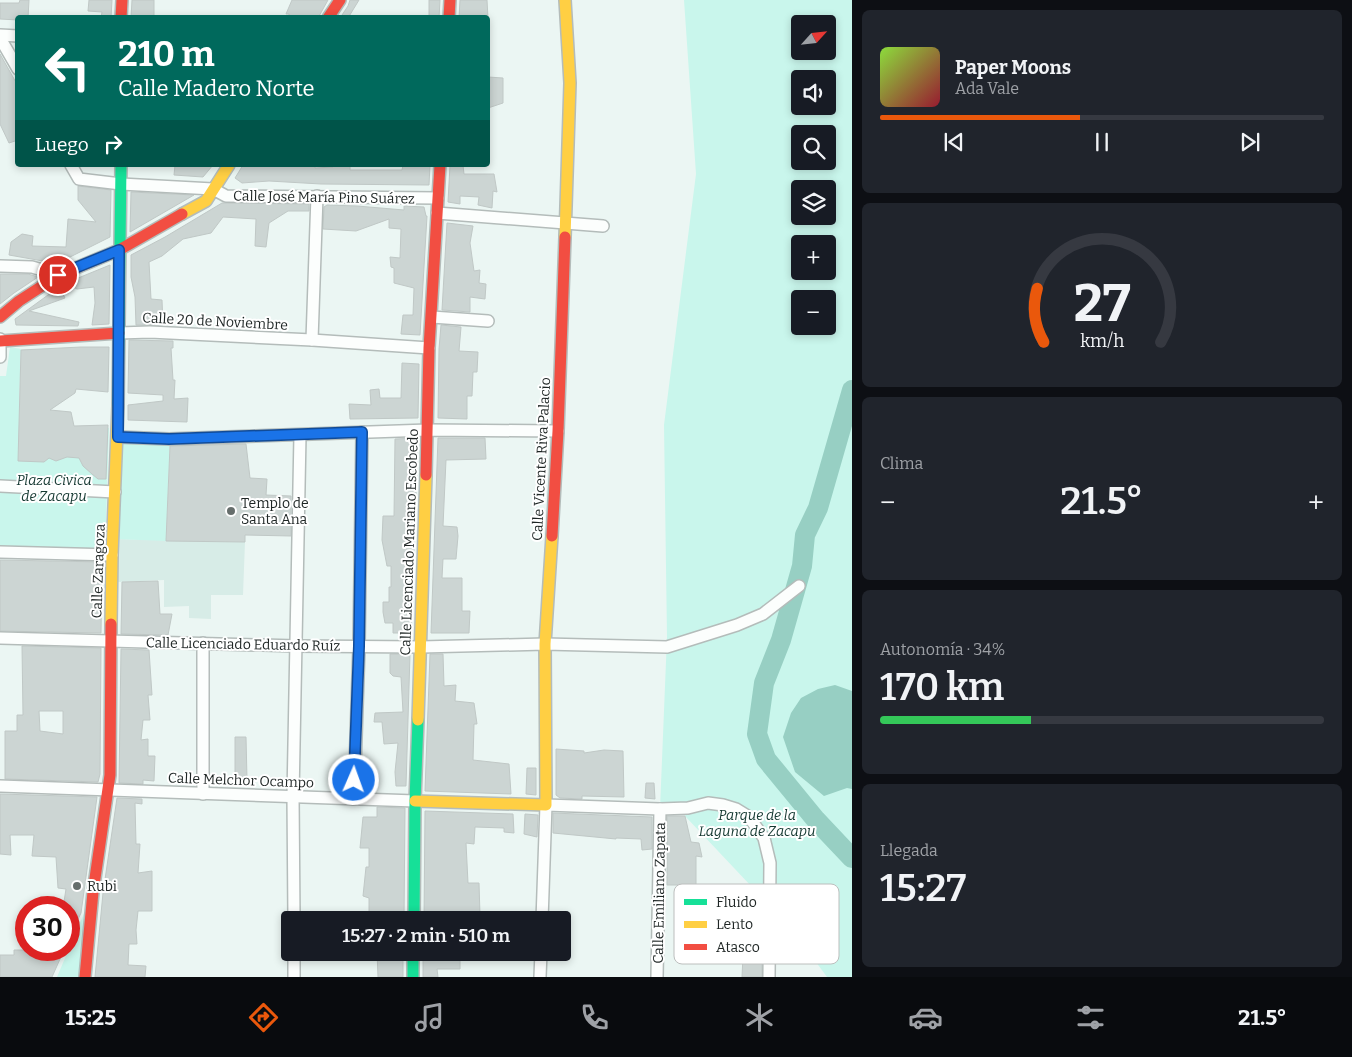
<!DOCTYPE html>
<html lang="es">
<head>
<meta charset="utf-8">
<style>
  :root { --surface:#171b24; --page:#20242c; --text:#f1f3f6; --muted:#9ea1a6; --line:#363941; --accent:#ea580c }
  body { margin:0; font-family:Bitter,serif; background:var(--page); color:var(--text); height:100vh; display:flex; flex-direction:column; font-size:19px; white-space:nowrap }
  * { box-sizing:border-box; margin:0 }
  p { font-size:16px; color:var(--muted) }
  .icon { flex:none; width:28px; height:28px; fill:none; stroke:currentColor; stroke-width:2; stroke-linecap:round; stroke-linejoin:round }
  .map { position:relative; flex:1; overflow:hidden }
  .panel { display:flex; flex-direction:column; gap:10px; padding:10px; background:#0d0f14; width:500px }
  .panel>* { flex:none }
  .top-card { position:absolute; left:15px; top:15px; width:475px; height:152px; border-radius:5px; box-shadow:0 2px 8px #0003; background:#00695c; color:#fff; overflow:hidden }
  .needle { width:32px; rotate:63deg }
  .tools { position:absolute; left:791px; top:15px; display:grid; gap:10px }
  .tools a { display:grid; place-items:center; width:45px; height:45px; border-radius:5px; background:var(--surface); box-shadow:0 2px 8px #0003; font-size:25px }
  .speed { position:absolute; left:15px; top:896px; display:flex; gap:10px; font-size:25px; font-weight:700; text-align:center }
  .speed>* { display:grid; place-content:center; width:65px; height:65px; border-radius:50%; background:var(--surface); box-shadow:0 2px 8px #0003; line-height:1 }
  .speed .limit { border:8px solid #d22; background:#fff; color:#111 }
  .pin { position:absolute; display:grid; place-items:center; width:42px; height:42px; color:#fff; margin:-21px; border:2px solid #fff; border-radius:50%; box-shadow:0 1px 5px #0007 }
  .me { position:absolute; width:55px; margin:-28px; rotate:2deg; stroke-linejoin:round; filter:drop-shadow(0 0 4px #0008) }
  .turn { display:flex; align-items:center; gap:18px; height:105px; padding:0 20px; font-size:22px }
  .turn .icon { width:65px; height:65px; stroke-width:2.5 }
  .turn b { display:block; font-size:35px; line-height:42px }
  .then { display:flex; align-items:center; height:48px; padding:0 20px; background:#0003; gap:10px; font-size:19px }
  .big { font-size:38px; font-weight:600; line-height:1.1 }
  .panel .widget { flex:1; display:flex; flex-direction:column; justify-content:center; gap:8px; min-width:0; padding:0 18px; border-radius:8px; background:var(--page) }
  .panel .dial { align-items:center; gap:0 }
  .dial svg { height:130px; overflow:visible; fill:none; stroke:var(--line); stroke-width:7; stroke-linecap:round; text-anchor:middle }
  .dial text { fill:var(--text); stroke:none }
  .song { display:flex; align-items:center; gap:15px }
  .cover { width:60px; height:60px; border-radius:8px; background:linear-gradient(135deg,hsl(90 70% 55%),hsl(350 70% 35%)) }
  .played { height:5px; border-radius:2px; background:linear-gradient(90deg,var(--accent) 45%,var(--line) 45%) }
  .keys { display:flex; justify-content:space-around; direction:ltr }
  .heat { display:flex; justify-content:space-between; align-items:center; font-size:28px; direction:ltr }
  .charge { height:8px; border-radius:4px; background:linear-gradient(90deg,#34c759 34%,var(--line) 0) }
  .trip { position:absolute; left:281px; top:911px; width:290px; height:50px; border-radius:5px; background:var(--surface); box-shadow:0 2px 8px #0003; font-weight:600; line-height:50px; text-align:center }
  .tab-bar { display:flex; height:80px; justify-content:space-around; align-items:center; background:#090b0e; color:var(--muted) }
  .tab-bar .icon { width:35px; height:35px }
  .tab-bar .current { color:var(--accent) }
  .tab-bar b { font-size:22px; color:var(--text) }
  main { display:flex; flex:1; min-height:0 }
  .map>svg:first-child { display:block }
  .built { fill:#d7ece7 }
  .green { fill:#c9f6ec; fill-rule:evenodd }
  .water { fill:#97cfc3 }
  .lines { fill:none; stroke-linecap:round; stroke-linejoin:round }
  .river { stroke:#97cfc3; stroke-width:20 }
  .building { fill:#ccd5d3; stroke:#c0c8c6; fill-rule:evenodd }
  .street-casing { stroke:#b4bcba; stroke-width:14 }
  .fast-casing { stroke:#b4bcba; stroke-width:14 }
  .slow-casing { stroke:#b4bcba; stroke-width:14 }
  .jam-casing { stroke:#b4bcba; stroke-width:14 }
  .street { stroke:#fcfefd; stroke-width:11 }
  .fast { stroke:#16e098; stroke-width:11 }
  .slow { stroke:#ffcf43; stroke-width:11 }
  .jam { stroke:#f24e42; stroke-width:11 }
  .route-casing { stroke:#114b97; stroke-width:12 }
  .route { stroke:#1a73e8; stroke-width:9 }
  .poi-dot { fill:#666e6c; stroke:#fff; stroke-width:2 }
  .labels { text-anchor:middle; stroke-width:4; stroke-linejoin:round; paint-order:stroke }
  .street-label { font-size:14px; fill:#1e2524; stroke:#fff }
  .park-label { font-size:14px; font-style:italic; fill:#153932; stroke:#fff }
  .poi-label { font-size:14px; fill:#1e2524; stroke:#fff; text-anchor:start }
  .key { fill:#fff; stroke:#bcbebd; stroke-width:1 }
  .key-label { font-size:14px; fill:#1e2524 }
</style>
</head>
<body>
<main>
<div class="map">
<svg width="852" height="977" viewBox="0 0 852 977">
  <rect width="100%" height="100%" fill="#ebf6f3"/>
  <polygon class="built" points="114,539 245,542 243,595 211,595 211,619 189,618 189,606 164,607 164,580 118,582"/>
  <g class="green">
    <path d="M684,0h168v977h-25l-56,-76 -20,-15 -66,-70 2,-8 -27,1 7,-172 -3,-212 32,-251zM800,24h28v27h-28zM800,79h28v27h-28zM800,134h28v27h-28zM800,189h28v27h-28zM800,244h28v27h-28zM800,299h28v27h-28z"/>
    <polygon points="10,347 21,349 19,406 20,429 109,428 105,555 0,552 0,376 6,376"/>
    <polygon points="118,437 170,442 166,541 114,539"/>
    <polygon points="93,892 83,977 57,977"/>
  </g>
  <polygon class="water" points="835,685 852,691 852,789 847,788 824,796 795,772 783,737 791,713 801,698 818,689"/>
  <g class="lines">
    <polyline class="river" points="852,390 818,508 805,535 802,566 781,640 764,683 757,734 766,759 816,820 852,858"/>
  </g>
  <g class="building">
    <polygon points="20,0 29,0 28,18 18,18 18,20 0,19 0,3 19,3"/>
    <polygon points="89,0 112,0 111,18 101,18 102,12 88,11"/>
    <polygon points="132,0 154,0 154,18 131,18"/>
    <polygon points="292,0 328,0 318,18 289,18 289,14 286,14"/>
    <polygon points="350,0 359,0 348,18 340,18 348,6"/>
    <polygon points="429,0 440,0 439,18 429,18"/>
    <polygon points="460,0 487,0 488,18 459,18"/>
    <polygon points="0,54 18,86 18,140 9,143 0,124"/>
    <polygon points="488,77 503,78 503,103 488,108"/>
    <polygon points="175,165 213,165 203,177 174,175"/>
    <polygon points="243,165 315,165 315,168 333,167 333,165 350,165 350,170 402,170 403,165 430,165 429,185 321,184 269,181 242,183 235,178"/>
    <polygon points="450,165 463,165 464,174 494,174 497,192 493,191 492,208 478,205 479,197 460,196 460,204 448,202"/>
    <polygon points="78,186 111,190 110,237 64,260 54,263 9,255 11,242 22,234 33,236 32,246 66,247 68,219 96,222 78,200"/>
    <polygon points="131,192 194,195 130,232"/>
    <polygon points="222,203 309,204 309,211 288,211 269,223 266,247 255,246 256,219 223,217 211,233 183,239 162,256 149,262 151,299 162,300 163,325 136,325 135,297 131,277 131,255 165,237"/>
    <polygon points="327,205 357,206 404,210 404,206 424,207 426,216 427,216 420,335 401,334 403,315 413,315 414,288 394,283 394,268 391,267 390,257 400,258 401,229 389,228 389,219 356,231 323,229 324,207"/>
    <polygon points="447,223 473,226 470,243 474,271 480,270 479,283 486,284 485,299 470,297 470,312 442,310"/>
    <polygon points="110,265 109,324 92,325 95,303 94,287 77,289 66,283"/>
    <polygon points="0,274 28,274 38,277 14,293 0,304"/>
    <polygon points="59,287 65,298 29,311 79,322 78,326 16,325 15,319"/>
    <polygon points="441,325 461,327 459,351 478,352 477,372 473,372 472,396 467,396 467,419 438,418 439,349"/>
    <polygon points="129,340 173,341 173,348 171,348 173,380 175,380 174,399 188,398 187,422 128,420 128,405 163,401 163,395 128,393"/>
    <polygon points="81,347 109,347 108,392 76,389 75,393 50,410 71,412 74,426 108,425 106,479 98,479 92,474 83,466 79,458 67,457 56,461 49,458 44,462 18,461 21,350"/>
    <polygon points="402,363 419,364 418,418 350,419 349,404 371,405 370,390 379,389 380,398 401,398"/>
    <polygon points="418,438 411,633 393,633 393,623 385,623 383,612 383,602 389,602 389,587 391,587 391,566 387,566 382,540 383,516 394,516 395,439"/>
    <polygon points="438,438 485,438 486,459 446,460 443,526 457,527 458,536 456,559 443,559 442,578 462,578 462,611 470,611 469,633 431,633"/>
    <polygon points="246,444 250,478 267,479 266,495 291,496 291,536 245,535 245,542 166,541 170,446"/>
    <polygon points="0,560 102,562 101,633 0,631"/>
    <polygon points="158,581 160,614 172,614 168,635 121,634 122,582"/>
    <path d="M22,646l79,2 -1,126 -2,8 -93,-3v-48h12v-16h6zM39,711h24v23l-23,-3z"/>
    <polygon points="121,649 149,650 152,695 148,695 150,720 143,720 141,740 148,739 148,756 155,756 154,781 143,780 143,784 119,783"/>
    <polygon points="390,654 410,654 406,786 396,786 395,772 398,743 384,744 382,722 374,722 375,713 403,712 401,677 393,676 390,673"/>
    <polygon points="430,654 443,654 444,686 456,685 455,701 474,703 477,724 474,724 473,760 509,764 511,794 425,791"/>
    <polygon points="235,737 246,737 247,779 235,779"/>
    <polygon points="556,749 584,751 584,753 604,750 623,751 624,797 582,796 582,799 560,798 556,795"/>
    <polygon points="527,768 536,768 536,795 526,794"/>
    <polygon points="646,783 654,783 655,799 645,798"/>
    <polygon points="0,794 97,797 81,913 69,938 69,908 63,908 66,889 58,888 56,857 32,856 34,835 10,835 11,855 0,854"/>
    <polygon points="117,798 142,799 142,804 135,803 136,844 140,844 138,873 152,871 152,911 138,911 136,930 137,944 129,944 128,965 146,966 145,977 95,977 103,893"/>
    <polygon points="377,807 405,808 404,920 369,920 369,898 363,896 366,867 369,867 369,848 360,848 363,817 377,817"/>
    <polygon points="425,811 513,814 514,833 504,832 504,828 475,827 474,844 466,843 468,883 479,883 480,916 459,915 459,920 424,920"/>
    <polygon points="553,813 652,817 652,849 642,850 641,839 616,838 616,839 553,833"/>
    <polygon points="525,814 538,815 537,837 524,834"/>
    <polygon points="667,816 685,816 691,842 699,843 702,857 696,856 696,885 667,885"/>
    <polygon points="724,886 751,886 751,915 762,915 762,977 742,977 743,956 750,944 722,943"/>
    <polygon points="14,950 64,950 52,977 0,977 0,955 14,955"/>
    <polygon points="377,952 403,952 403,977 378,977"/>
    <polygon points="423,952 460,952 460,969 437,969 438,977 423,977"/>
  </g>
  <g class="lines">
    <defs>
      <g id="street">
        <polyline points="0,35 18,36"/>
        <polyline points="0,38 18,69"/>
        <polyline points="71,165 79,179 121,184 213,189 226,196 438,198"/>
        <polyline points="437,213 603,226"/>
        <polyline points="0,266 32,267 59,275"/>
        <polyline points="432,317 488,321"/>
        <polyline points="119,333 150,332 312,340 429,348"/>
        <polyline points="0,339 0,357"/>
        <polyline points="312,340 317,196"/>
        <polyline points="118,437 169,439 428,430 558,431"/>
        <polyline points="0,486 115,492"/>
        <polyline points="0,552 112,555"/>
        <polyline points="0,638 296,646 421,647 545,644 667,647 737,625 763,614 799,586"/>
        <polyline points="203,643 203,794"/>
        <polyline points="0,786 415,801"/>
        <polyline points="354,799 359,646 362,432"/>
        <polyline points="294,920 293,796 300,435"/>
        <polyline points="542,920 546,805 660,809 688,808 708,803 723,805 736,809 749,817 764,838 770,863 769,977"/>
        <polyline points="294,952 294,977"/>
        <polyline points="540,977 541,952"/>
        <polyline points="657,977 660,809"/>
      </g>
      <g id="fast">
        <polyline points="118,406 121,165"/>
        <polyline points="414,920 415,801 418,720"/>
        <polyline points="413,952 413,977"/>
      </g>
      <g id="slow">
        <polyline points="182,214 206,201 229,165"/>
        <polyline points="565,237 570,83 565,0"/>
        <polyline points="111,624 112,555 118,406"/>
        <polyline points="418,720 426,475"/>
        <polyline points="415,801 546,805 545,644 552,536"/>
      </g>
      <g id="jam">
        <polyline points="121,18 122,0"/>
        <polyline points="328,18 340,0"/>
        <polyline points="449,18 450,0"/>
        <polyline points="0,317 19,301 59,275 119,250 182,214"/>
        <polyline points="0,341 119,333"/>
        <polyline points="426,475 429,348 440,165"/>
        <polyline points="552,536 558,431 565,237"/>
        <polyline points="85,977 93,892 110,775 111,624"/>
      </g>
    </defs>
    <use href="#street" class="street-casing"/>
    <use href="#fast" class="fast-casing"/>
    <use href="#slow" class="slow-casing"/>
    <use href="#jam" class="jam-casing"/>
    <use href="#street" class="street"/>
    <use href="#fast" class="fast"/>
    <use href="#slow" class="slow"/>
    <use href="#jam" class="jam"/>
  </g>
  <g class="lines">
    <defs>
      <polyline id="route" points="58,275 119,250 118,437 169,439 362,432 359,646 354,780"/>
    </defs>
    <use href="#route" class="route-casing"/>
    <use href="#route" class="route"/>
  </g>
  <g class="poi-dot">
    <circle cx="231" cy="511" r="5"/>
    <circle cx="77" cy="886" r="5"/>
  </g>
  <g class="labels">
    <g class="street-label">
      <text transform="translate(324 197) rotate(1)" y="5">Calle José María Pino Suárez</text>
      <text transform="translate(215 321) rotate(3)" y="5">Calle 20 de Noviembre</text>
      <text transform="translate(541 459) rotate(-87)" y="5">Calle Vicente Riva Palacio</text>
      <text transform="translate(409 542) rotate(-88)" y="5">Calle Licenciado Mariano Escobedo</text>
      <text transform="translate(98 571) rotate(-88)" y="5">Calle Zaragoza</text>
      <text transform="translate(243 644) rotate(1)" y="5">Calle Licenciado Eduardo Ruíz</text>
      <text transform="translate(241 780) rotate(2)" y="5">Calle Melchor Ocampo</text>
      <text transform="translate(659 893) rotate(-89)" y="5">Calle Emiliano Zapata</text>
    </g>
    <g class="park-label">
      <text x="54" y="485">Plaza Civica<tspan x="54" dy="16">de Zacapu</tspan></text>
      <text x="757" y="820">Parque de la<tspan x="757" dy="16">Laguna de Zacapu</tspan></text>
    </g>
    <g class="poi-label">
      <text x="241" y="508">Templo de<tspan x="241" dy="16">Santa Ana</tspan></text>
      <text x="87" y="891">Rubi</text>
    </g>
  </g>
  <rect x="674" y="884" width="165" height="80" rx="8" class="key"/>
  <rect x="684" y="899" width="23" height="6" fill="#16e098"/>
  <rect x="684" y="921" width="23" height="7" fill="#ffcf43"/>
  <rect x="684" y="944" width="23" height="6" fill="#f24e42"/>
  <g class="key-label">
    <text x="716" y="907">Fluido</text>
    <text x="716" y="929">Lento</text>
    <text x="716" y="952">Atasco</text>
  </g>
</svg>
<div class="tools">
<a><svg class="needle" viewBox="-14 -14 28 28"><path d="M0-13l5 13h-10z" fill="#e53935"/><path d="M0 13l5-13h-10z" fill="#9ea1a6"/></svg></a>
<a><svg class="icon" aria-label="sound" viewBox="0 0 24 24"><path d="M4 9h4l5-4v14l-5-4H4zM17 9q2 3 0 6"/></svg></a>
<a><svg class="icon" aria-label="search" viewBox="0 0 24 24"><circle cx="10" cy="10" r="6"/><path d="M15 15l6 6"/></svg></a>
<a><svg class="icon" aria-label="layers" viewBox="0 0 24 24"><path d="M12 4l9 5-9 5-9-5zM3 14l9 5 9-5"/></svg></a>
<a>+</a>
<a>−</a>
</div>
<div class="speed"><div class="limit">30</div></div>
<div class="pin" style="left:58px;top:275px;background:#d93025"><svg class="icon" aria-label="arrive" viewBox="0 0 24 24"><path d="M6 21V4h12l-3 4 3 4H6"/></svg></div>
<svg class="me" style="left:354px;top:780px" viewBox="-20 -20 40 40"><circle r="17" fill="#1a73e8" stroke="#fff" stroke-width="3"/><path d="M0-11L8 9 0 5-8 9z" fill="#fff"/></svg>
<div class="trip">15:27 · 2 min · 510 m</div>
<div class="top-card">
<div class="turn"><svg class="icon" aria-label="left" viewBox="0 0 24 24"><path d="M17 20v-9H6M10 6l-5 5 5 5"/></svg><div><b>210 m</b>Calle Madero Norte</div></div>
<div class="then">Luego<svg class="icon" aria-label="right" viewBox="0 0 24 24"><path d="M7 20v-9h11M14 6l5 5-5 5"/></svg></div>
</div>
</div>
<section class="panel">
<div class="widget">
<div class="song"><i class="cover"></i><div><b>Paper Moons</b><p>Ada Vale</p></div></div>
<div class="played"></div>
<div class="keys"><svg class="icon" aria-label="previous" viewBox="0 0 24 24"><path d="M18 5L8 12l10 7zM5 5v14"/></svg><svg class="icon" aria-label="pause" viewBox="0 0 24 24"><path d="M8 5v14M16 5v14"/></svg><svg class="icon" aria-label="next" viewBox="0 0 24 24"><path d="M6 5l10 7-10 7zM19 5v14"/></svg></div>
</div>
<div class="widget dial"><svg viewBox="0 0 100 80">
<path d="M14 69A42 42 0 1 1 86 69"/>
<path d="M14 69A42 42 0 0 1 10 36" stroke="#ea580c"/>
<text x="50" y="56" font-size="32" font-weight="700">27</text>
<text x="50" y="72" font-size="11">km/h</text>
</svg></div>
<div class="widget"><p>Clima</p>
<div class="heat"><a>−</a><b class="big">21.5°</b><a>+</a></div>
</div>
<div class="widget"><p>Autonomía · 34%</p><b class="big">170 km</b><div class="charge"></div></div>
<div class="widget"><p>Llegada</p><b class="big">15:27</b></div>
</section>
</main>
<nav class="tab-bar">
<b>15:25</b>
<svg class="icon current" aria-label="directions" viewBox="0 0 24 24"><path d="M12 3l9 9-9 9-9-9zM9 14v-3h6M13 9l2 2-2 2"/></svg>
<svg class="icon" aria-label="music" viewBox="0 0 24 24"><path d="M9 18V5l10-2v13"/><circle cx="6" cy="18" r="3"/><circle cx="16" cy="16" r="3"/></svg>
<svg class="icon" aria-label="phone" viewBox="0 0 24 24"><path d="M5 4h4l2 5-3 2q2 4 5 5l2-3 5 2v4C11 20 4 13 5 4z"/></svg>
<svg class="icon" aria-label="climate" viewBox="0 0 24 24"><path d="M12 3v18M4 7l16 10M4 17L20 7"/></svg>
<svg class="icon" aria-label="car" viewBox="0 0 24 24"><path d="M5 17H2v-5l4-1 3-4h7l3 4 3 1v5h-3M9 17h6M6 11h13"/><circle cx="7" cy="17" r="2"/><circle cx="17" cy="17" r="2"/></svg>
<svg class="icon" aria-label="filters" viewBox="0 0 24 24"><path d="M4 7h16M4 17h16"/><circle cx="9" cy="7" r="2"/><circle cx="15" cy="17" r="2"/></svg>
<b>21.5°</b>
</nav>
</body>
</html>
